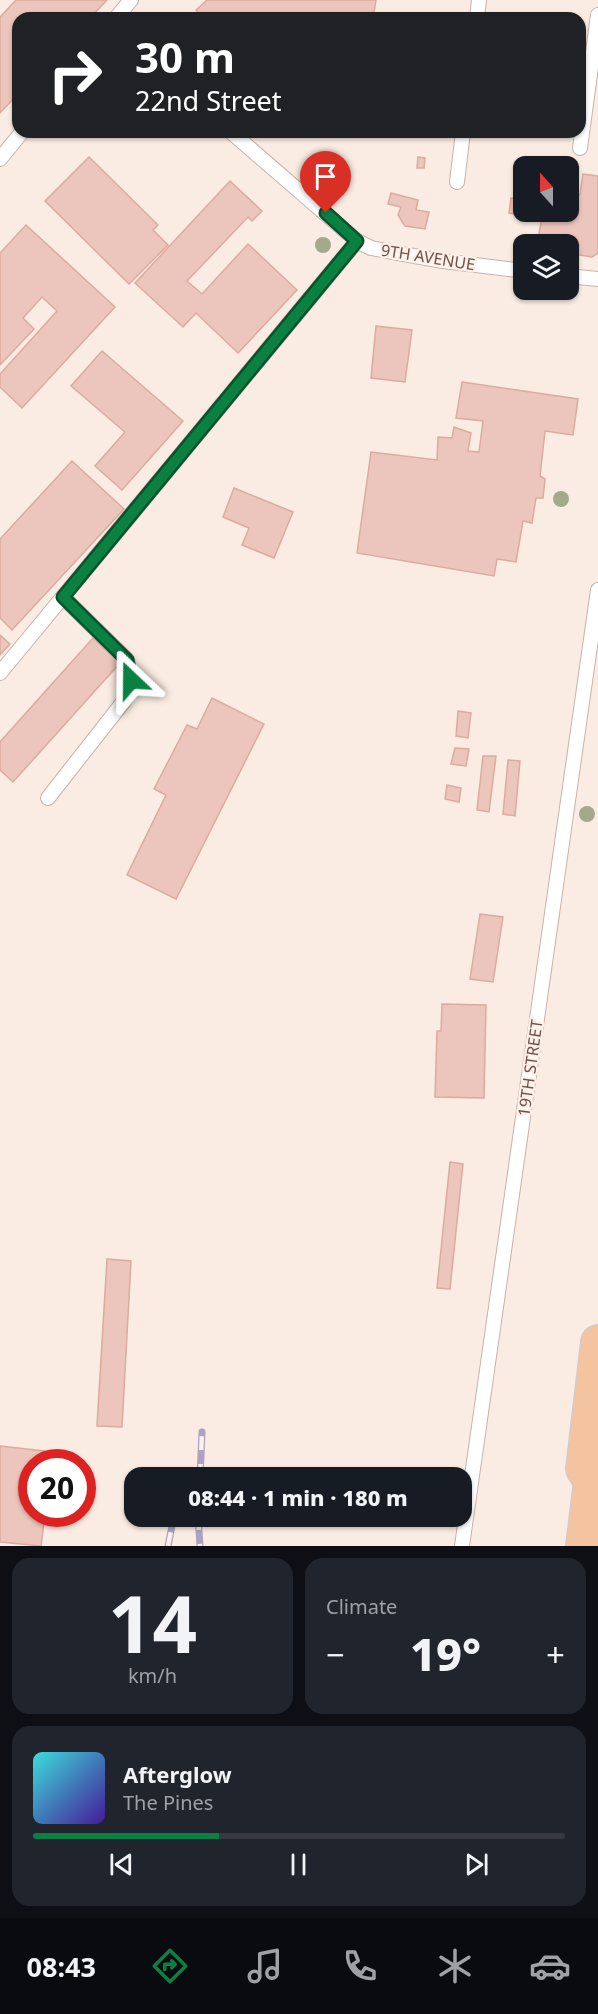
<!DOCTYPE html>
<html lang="en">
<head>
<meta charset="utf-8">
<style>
  :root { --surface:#171b24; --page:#20242c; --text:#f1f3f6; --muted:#9ea1a6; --line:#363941; --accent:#0b8043 }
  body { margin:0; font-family:"Noto Sans",sans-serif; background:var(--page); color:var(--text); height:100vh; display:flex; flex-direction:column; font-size:22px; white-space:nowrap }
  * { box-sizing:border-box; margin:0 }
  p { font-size:20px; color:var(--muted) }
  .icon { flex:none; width:33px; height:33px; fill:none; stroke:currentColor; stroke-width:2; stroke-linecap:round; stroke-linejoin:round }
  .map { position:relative; height:1546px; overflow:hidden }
  .sheet { display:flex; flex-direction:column; gap:12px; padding:12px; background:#0d0f14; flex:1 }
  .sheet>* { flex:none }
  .guide { position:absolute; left:12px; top:12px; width:574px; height:126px; border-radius:18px; box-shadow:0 2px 4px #0004; background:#202124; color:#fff; overflow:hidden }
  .needle { width:39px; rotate:339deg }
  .tools { position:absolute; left:513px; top:156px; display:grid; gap:12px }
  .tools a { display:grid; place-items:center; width:66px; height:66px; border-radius:12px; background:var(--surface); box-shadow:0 2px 4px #0004; font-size:30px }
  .speed { position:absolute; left:18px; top:1449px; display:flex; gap:12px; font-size:30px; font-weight:700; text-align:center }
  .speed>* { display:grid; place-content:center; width:78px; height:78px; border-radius:50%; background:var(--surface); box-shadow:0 2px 4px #0004; line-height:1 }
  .speed .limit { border:9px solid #d22; background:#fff; color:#111 }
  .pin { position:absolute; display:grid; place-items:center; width:51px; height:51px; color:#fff; margin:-62px -26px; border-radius:50% 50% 50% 0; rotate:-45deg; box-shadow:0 0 6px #0007 }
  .pin .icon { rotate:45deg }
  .me { position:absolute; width:66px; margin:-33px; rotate:337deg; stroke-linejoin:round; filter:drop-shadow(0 0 4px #0008) }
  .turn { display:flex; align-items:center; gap:21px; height:126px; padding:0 24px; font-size:27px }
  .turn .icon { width:78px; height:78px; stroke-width:2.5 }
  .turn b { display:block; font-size:42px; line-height:51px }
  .big { font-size:45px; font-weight:800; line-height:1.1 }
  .sheet .card { flex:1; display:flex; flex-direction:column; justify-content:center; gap:9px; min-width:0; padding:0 21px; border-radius:18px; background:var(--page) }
  .sheet .dial { align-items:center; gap:0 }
  .dial b { font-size:78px; line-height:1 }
  .song { display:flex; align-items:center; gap:18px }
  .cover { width:72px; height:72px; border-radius:9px; background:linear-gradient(135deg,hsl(180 70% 55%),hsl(260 70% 35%)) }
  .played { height:6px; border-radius:3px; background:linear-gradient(90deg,var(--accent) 35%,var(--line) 35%) }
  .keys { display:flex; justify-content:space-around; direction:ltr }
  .heat { display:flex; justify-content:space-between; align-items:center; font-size:33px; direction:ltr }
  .sheet .tiles { flex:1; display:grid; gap:12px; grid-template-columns:1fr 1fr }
  .card:last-child { grid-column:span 2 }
  .trip { position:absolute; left:124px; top:1467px; width:348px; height:60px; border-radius:18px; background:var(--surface); box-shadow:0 2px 4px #0004; font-weight:800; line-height:60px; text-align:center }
  .tab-bar { display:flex; height:96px; justify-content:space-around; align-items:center; background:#090b0e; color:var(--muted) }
  .tab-bar .icon { width:42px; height:42px }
  .tab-bar .active { color:var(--accent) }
  .tab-bar b { font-size:27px; color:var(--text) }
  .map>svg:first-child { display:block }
  .building { fill:#ecc6bc; stroke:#ddaa9e; stroke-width:1.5 }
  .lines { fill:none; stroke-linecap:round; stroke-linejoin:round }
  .lane-casing { stroke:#c9b2aa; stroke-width:16 }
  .primary-casing { stroke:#d4cbc9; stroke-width:36 }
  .lane { stroke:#fff; stroke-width:14 }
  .primary { stroke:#f3c49f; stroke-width:33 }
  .rail-casing { stroke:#ada2c1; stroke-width:7 }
  .rail { stroke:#fdf0e7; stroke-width:4.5; stroke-dasharray:14; stroke-linecap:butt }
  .tree { fill:#a3a98b }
  .route-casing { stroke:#07532c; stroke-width:15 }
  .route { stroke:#0b8043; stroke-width:10 }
  .labels { text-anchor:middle; stroke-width:4.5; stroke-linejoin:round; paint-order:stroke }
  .street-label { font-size:16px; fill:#6f514b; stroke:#fdf0e7 }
</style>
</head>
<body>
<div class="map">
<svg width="598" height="1546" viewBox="0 0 598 1546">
  <rect width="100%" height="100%" fill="#faece2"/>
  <g class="building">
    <polygon points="16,0 107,0 90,18 18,18 18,94 0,113 0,17"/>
    <polygon points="207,0 376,0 373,18 203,18 196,10"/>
    <polygon points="89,157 158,225 153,230 168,245 129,284 45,201"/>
    <polygon points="418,157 425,158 424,168 417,168"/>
    <polygon points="583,174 598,176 598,253 592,257 568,253 568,244 537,244 543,212 568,212 568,203 580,194"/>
    <polygon points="230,181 262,211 252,221 248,217 187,281 202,294 248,244 297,290 238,353 196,313 183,327 135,283"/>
    <polygon points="391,193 418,200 416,210 429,212 425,229 405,226 398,215 401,207 388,204"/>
    <polygon points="511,198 524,200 524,212 530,212 529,216 509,213"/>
    <polygon points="26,225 115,307 22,408 0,387 0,374 57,311 42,297 23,318 34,329 0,365 0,253"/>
    <polygon points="376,326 412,330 405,382 371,378"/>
    <polygon points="102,351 183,421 122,490 95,466 125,432 71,386"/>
    <polygon points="462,382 578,399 573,435 545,431 540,476 545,479 543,498 536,498 532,523 523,521 516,562 497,559 494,576 357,553 371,452 437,460 438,437 452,438 454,427 471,433 468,451 479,452 483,421 456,418"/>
    <polygon points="72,461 124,509 12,630 0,618 0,539"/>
    <polygon points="234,488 293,512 274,558 242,545 249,528 223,517"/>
    <polygon points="0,635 10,644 0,655"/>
    <polygon points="93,638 120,663 13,782 0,770 0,742"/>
    <polygon points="212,698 264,724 176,899 127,875 166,795 154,789 187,725 197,729"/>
    <polygon points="458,711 471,713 468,738 456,736"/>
    <polygon points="455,748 469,749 466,766 451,764"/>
    <polygon points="483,756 496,756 489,812 477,810"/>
    <polygon points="508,760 520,761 515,816 503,814"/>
    <polygon points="447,785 461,788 459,802 445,799"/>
    <polygon points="480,914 503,917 493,982 470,979"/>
    <polygon points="442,1004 486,1005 484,1098 435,1097 437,1031 441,1031"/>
    <polygon points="450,1162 463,1164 450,1289 437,1288"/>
    <polygon points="107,1259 131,1261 122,1427 97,1426"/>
    <polygon points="0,1446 53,1452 51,1462 32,1462 32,1514 45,1514 41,1546 0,1542"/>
  </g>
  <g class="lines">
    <defs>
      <g id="lane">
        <polyline points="116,18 131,0"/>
        <polyline points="477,18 479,0"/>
        <polyline points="231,132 357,241 371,248 397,253 443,261 524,271"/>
        <polyline points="580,148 598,15"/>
        <polyline points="0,159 22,132"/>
        <polyline points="457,182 463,132"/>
        <polyline points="568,276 598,279"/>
        <polyline points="0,673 357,241"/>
        <polyline points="48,798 124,701 131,680 127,660 63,597"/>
        <polyline points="462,1546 598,590"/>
      </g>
      <g id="primary">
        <polyline points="591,1481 583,1469 598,1342"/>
        <polyline points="583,1546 591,1481 598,1472"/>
      </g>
    </defs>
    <use href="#lane" class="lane-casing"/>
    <use href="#primary" class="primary-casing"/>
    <use href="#lane" class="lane"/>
    <use href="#primary" class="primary"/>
    <defs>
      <g id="rail">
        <polyline points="200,1478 202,1432"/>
        <polyline points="198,1516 200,1546"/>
        <polyline points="168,1546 174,1516"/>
      </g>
    </defs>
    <use href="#rail" class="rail-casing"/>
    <use href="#rail" class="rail"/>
  </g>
  <g class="tree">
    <circle cx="323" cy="245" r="8"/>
    <circle cx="561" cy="499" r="8"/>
    <circle cx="587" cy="814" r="8"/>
  </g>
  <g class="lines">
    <defs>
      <polyline id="route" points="131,680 127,660 63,597 357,241 326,213"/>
    </defs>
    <use href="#route" class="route-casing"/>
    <use href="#route" class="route"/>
  </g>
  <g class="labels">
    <g class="street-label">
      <text transform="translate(428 257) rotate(9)" y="6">9TH AVENUE</text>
      <text transform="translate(530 1068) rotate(-82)" y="6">19TH STREET</text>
    </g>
  </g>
</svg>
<div class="tools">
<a><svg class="needle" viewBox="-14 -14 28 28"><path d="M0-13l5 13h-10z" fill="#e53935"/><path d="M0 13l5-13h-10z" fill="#9ea1a6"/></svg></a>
<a><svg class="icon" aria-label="layers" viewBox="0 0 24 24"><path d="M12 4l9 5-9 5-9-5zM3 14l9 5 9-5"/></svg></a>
</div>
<div class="speed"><div class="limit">20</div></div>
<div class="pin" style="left:326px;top:213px;background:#d93025"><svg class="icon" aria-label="arrive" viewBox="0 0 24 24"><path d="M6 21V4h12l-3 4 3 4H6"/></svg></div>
<svg class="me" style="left:131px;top:680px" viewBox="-20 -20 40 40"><path d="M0-17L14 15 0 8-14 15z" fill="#0b8043" stroke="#fff" stroke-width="4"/></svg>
<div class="trip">08:44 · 1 min · 180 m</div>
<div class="guide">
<div class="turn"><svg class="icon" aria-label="right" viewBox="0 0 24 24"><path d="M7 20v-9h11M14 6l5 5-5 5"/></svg><div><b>30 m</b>22nd Street</div></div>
</div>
</div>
<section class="sheet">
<div class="tiles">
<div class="card dial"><b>14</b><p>km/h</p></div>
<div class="card"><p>Climate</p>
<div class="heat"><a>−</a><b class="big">19°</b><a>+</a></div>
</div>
<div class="card">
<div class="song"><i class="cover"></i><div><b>Afterglow</b><p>The Pines</p></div></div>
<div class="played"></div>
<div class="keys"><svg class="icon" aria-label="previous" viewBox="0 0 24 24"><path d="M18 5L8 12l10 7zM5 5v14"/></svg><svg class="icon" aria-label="pause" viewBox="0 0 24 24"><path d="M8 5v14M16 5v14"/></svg><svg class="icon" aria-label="next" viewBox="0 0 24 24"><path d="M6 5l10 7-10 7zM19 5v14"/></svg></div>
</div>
</div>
</section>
<nav class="tab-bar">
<b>08:43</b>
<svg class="icon active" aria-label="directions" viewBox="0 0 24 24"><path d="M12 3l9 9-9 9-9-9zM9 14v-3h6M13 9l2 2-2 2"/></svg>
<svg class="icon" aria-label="music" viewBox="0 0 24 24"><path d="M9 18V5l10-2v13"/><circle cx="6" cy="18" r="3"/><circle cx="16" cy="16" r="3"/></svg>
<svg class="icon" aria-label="phone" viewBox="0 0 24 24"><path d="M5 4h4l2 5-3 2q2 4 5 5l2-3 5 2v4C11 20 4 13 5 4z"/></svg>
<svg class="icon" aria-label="climate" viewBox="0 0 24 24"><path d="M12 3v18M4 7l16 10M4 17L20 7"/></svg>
<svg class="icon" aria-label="car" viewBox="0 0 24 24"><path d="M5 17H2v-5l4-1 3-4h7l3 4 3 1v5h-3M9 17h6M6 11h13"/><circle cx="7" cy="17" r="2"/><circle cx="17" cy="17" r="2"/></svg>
</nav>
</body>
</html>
